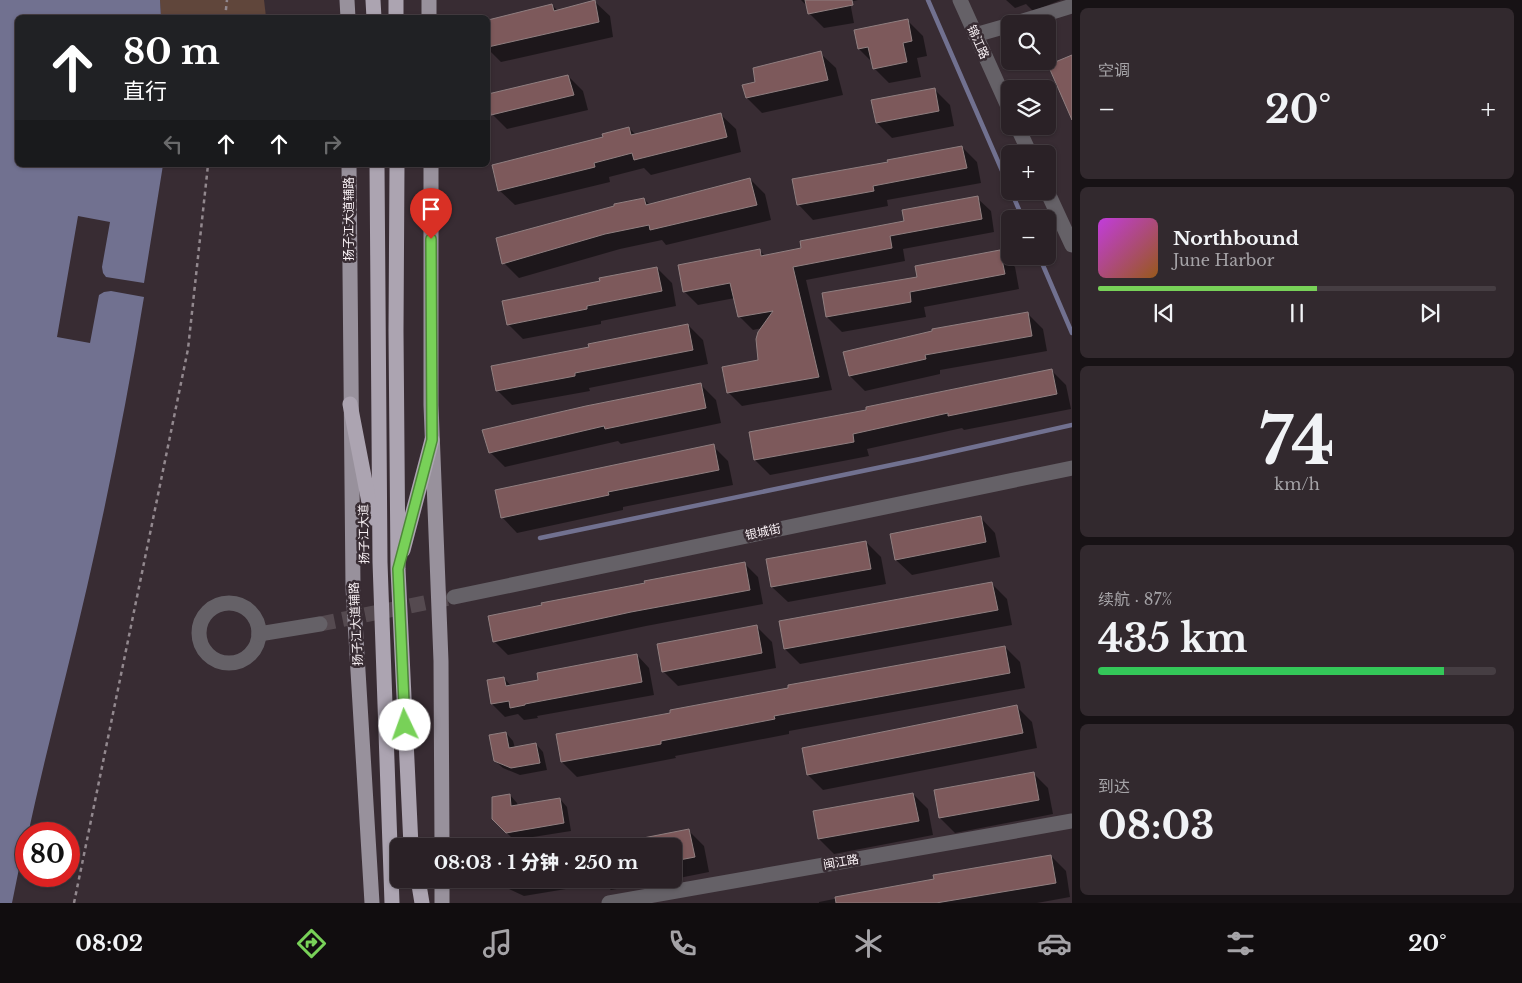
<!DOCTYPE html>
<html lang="zh">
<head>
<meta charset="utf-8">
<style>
  :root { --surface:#2a2126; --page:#32292e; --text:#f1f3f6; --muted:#a5a3a7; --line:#463e43; --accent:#78d158 }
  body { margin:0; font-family:"Libre Baskerville","Noto Sans SC",serif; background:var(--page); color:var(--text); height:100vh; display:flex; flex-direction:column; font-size:19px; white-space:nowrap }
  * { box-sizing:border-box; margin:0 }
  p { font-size:16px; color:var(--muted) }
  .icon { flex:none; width:28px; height:28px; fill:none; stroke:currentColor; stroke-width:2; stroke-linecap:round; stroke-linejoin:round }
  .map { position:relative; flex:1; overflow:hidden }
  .drawer { display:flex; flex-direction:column; gap:8px; padding:8px; background:#171215; width:450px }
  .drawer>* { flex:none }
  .guide { position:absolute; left:15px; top:15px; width:475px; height:152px; border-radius:8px; box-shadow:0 1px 4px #0004,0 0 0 1px var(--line); background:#202124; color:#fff; overflow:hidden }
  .controls { position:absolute; left:1001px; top:15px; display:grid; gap:10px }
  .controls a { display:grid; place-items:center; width:55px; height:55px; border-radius:8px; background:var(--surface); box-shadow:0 1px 4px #0004,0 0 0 1px var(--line); font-size:25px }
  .speed { position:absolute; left:15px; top:822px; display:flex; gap:10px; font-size:25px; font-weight:700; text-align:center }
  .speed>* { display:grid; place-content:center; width:65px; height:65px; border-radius:50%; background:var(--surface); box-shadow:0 1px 4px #0004,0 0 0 1px var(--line); line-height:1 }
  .speed .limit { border:8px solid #d22; background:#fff; color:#111 }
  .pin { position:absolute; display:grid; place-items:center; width:42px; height:42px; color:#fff; margin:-51px -21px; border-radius:50% 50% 50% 0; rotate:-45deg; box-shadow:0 0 5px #0007 }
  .pin .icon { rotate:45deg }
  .me { position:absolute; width:55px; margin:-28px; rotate:357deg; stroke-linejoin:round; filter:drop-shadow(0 0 4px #0008) }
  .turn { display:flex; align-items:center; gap:18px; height:105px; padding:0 25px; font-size:22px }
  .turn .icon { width:65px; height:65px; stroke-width:2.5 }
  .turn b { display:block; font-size:35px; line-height:42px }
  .lanes { display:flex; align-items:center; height:48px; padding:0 25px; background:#0003; justify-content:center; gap:25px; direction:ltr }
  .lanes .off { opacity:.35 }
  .big { font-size:38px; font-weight:800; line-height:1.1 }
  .drawer .tile { flex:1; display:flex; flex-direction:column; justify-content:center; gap:8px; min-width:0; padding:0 18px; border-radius:8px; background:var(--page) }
  .drawer .dial { align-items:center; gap:0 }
  .dial b { font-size:65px; line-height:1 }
  .song { display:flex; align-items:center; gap:15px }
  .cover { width:60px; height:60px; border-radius:8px; background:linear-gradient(135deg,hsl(290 70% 55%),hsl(30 70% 35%)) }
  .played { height:5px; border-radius:2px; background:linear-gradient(90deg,var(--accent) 55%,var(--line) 55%) }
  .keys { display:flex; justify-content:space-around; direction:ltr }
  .heat { display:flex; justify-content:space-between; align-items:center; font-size:28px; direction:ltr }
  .charge { height:8px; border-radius:4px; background:linear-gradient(90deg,#34c759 87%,var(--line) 0) }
  .trip { position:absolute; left:390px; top:838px; width:292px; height:50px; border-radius:8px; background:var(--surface); box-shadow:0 1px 4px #0004,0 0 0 1px var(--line); font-weight:800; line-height:50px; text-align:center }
  .tabs { display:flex; height:80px; justify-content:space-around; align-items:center; background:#110d0f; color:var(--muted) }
  .tabs .icon { width:35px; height:35px }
  .tabs .current { color:var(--accent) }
  .tabs b { font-size:22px; color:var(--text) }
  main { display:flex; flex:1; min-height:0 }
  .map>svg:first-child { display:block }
  .green { fill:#60463b }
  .water { fill:#717190 }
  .pier { fill:#382c33 }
  .shadow { fill:#0007 }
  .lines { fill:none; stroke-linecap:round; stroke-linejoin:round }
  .stream { stroke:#717190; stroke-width:4.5 }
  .building { fill:#7d595b; stroke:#907f80 }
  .minor-tunnel { stroke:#554a50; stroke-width:15; stroke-dasharray:15 8; stroke-linecap:butt }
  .path { stroke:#92888e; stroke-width:2.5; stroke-dasharray:4 4; stroke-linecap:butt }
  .minor { stroke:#656167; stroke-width:15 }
  .major { stroke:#98919c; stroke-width:15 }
  .highway { stroke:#aca4b1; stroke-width:15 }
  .route-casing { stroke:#4e8839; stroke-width:12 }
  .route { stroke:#78d158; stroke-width:9 }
  .labels { text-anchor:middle; stroke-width:5; stroke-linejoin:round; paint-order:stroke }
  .street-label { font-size:12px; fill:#f9f1f5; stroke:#382c33 }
</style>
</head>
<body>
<main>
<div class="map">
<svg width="1072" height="903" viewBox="0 0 1072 903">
  <rect width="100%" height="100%" fill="#382c33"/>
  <polygon class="green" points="160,0 264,0 266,17 161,17"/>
  <path class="water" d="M0,0h160l1,17 -143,1v147h145l-19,118v14c-16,98 -35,194 -57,290 -19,83 -41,164 -59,247h-2l-14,69h-12z"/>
  <polygon class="pier" points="78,216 110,222 102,267 103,273 106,277 144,283 144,297 111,291 104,292 99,295 90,343 57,337"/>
  <g class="shadow">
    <polygon points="801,0 858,0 850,2 854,23 824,28 809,13 808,7"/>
    <polygon points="1006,0 1061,0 1033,11 1026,4 1015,8"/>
    <polygon points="594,1 610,16 613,37 501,62 488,49 488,22 552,5 558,11"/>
    <polygon points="908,21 923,36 927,56 917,58 921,77 889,83 874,68 872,62 859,49"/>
    <polygon points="820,53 836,68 843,95 762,113 747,98 757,83"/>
    <polygon points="568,76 583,91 588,110 507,129 492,114 488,95"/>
    <polygon points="934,89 950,105 954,126 892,138 877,123"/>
    <polygon points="720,114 736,129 741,152 651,175 644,168 609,177 610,182 515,205 499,190 629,128 636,135"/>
    <polygon points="962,147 977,162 981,183 887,200 888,206 813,220 798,204 889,163"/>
    <polygon points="750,179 765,194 771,220 666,245 662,240 620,249 519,278 504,263 644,199 650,205"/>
    <polygon points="977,198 991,211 994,232 903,249 905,261 806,280 832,390 742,406 728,392 760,361 762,328 753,330 739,316 735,298 698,305 684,291 759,250 765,256 803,249 905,222"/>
    <polygon points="1000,251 1015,267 1019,289 924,307 926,317 842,332 827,317 918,278"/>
    <polygon points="657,268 672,283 676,306 601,321 601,324 523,339 508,324 601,282"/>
    <polygon points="1028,314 1043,329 1047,351 940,370 940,374 865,391 850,376"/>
    <polygon points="688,325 703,340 708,364 589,388 590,391 512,405 497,390 590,348"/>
    <polygon points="1051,370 1066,385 1071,409 964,430 962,428 867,449 869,456 770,475 755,460 868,411"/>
    <polygon points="701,385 716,400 721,423 621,444 618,441 505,467 490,452"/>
    <polygon points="713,446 728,461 733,485 623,507 623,510 517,533 502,517"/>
    <polygon points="980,517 995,533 1000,557 912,575 896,560 892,535"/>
    <polygon points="866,542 881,557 886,584 788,602 772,587 767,560"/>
    <polygon points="744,563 758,577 763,604 646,626 508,655 494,641"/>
    <polygon points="992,584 1007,599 1012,625 800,664 785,649"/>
    <polygon points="757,627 772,642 776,668 678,686 663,671"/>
    <polygon points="1005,647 1020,662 1025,688 789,731 789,734 675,756 676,758 577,777 562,762"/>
    <polygon points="637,655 649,668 654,695 537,716 538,718 524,720 518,714 505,717 492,704 504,678 511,686 540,681"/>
    <polygon points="1017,707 1032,722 1037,748 823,790 808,775 803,749"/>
    <polygon points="506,733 513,741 515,748 536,744 543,752 547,770 520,775 503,768 495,761"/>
    <polygon points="1033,773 1048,788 1053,814 955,833 940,818"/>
    <polygon points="913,794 928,809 933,835 834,854 819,839"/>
    <polygon points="510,795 517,803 518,806 560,799 567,807 571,831 514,840 493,819"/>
    <polygon points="689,831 704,846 709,872 674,879 674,846 606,846"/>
    <polygon points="1051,856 1066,871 1070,897 1037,903 819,903 819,902"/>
    <polygon points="501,879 576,879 578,887 524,896 509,889"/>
    <polygon points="599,879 673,879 611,890"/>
  </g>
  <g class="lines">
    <g class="stream">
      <polyline points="928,0 1010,189"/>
      <polyline points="1011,191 1023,219"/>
      <polyline points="1039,256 1072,333"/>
      <polyline points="540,538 920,459 1072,425"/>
    </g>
  </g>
  <g class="building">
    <polygon points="595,0 599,22 488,47 488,20 552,4 554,11"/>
    <polygon points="805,0 852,0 853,5 808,14"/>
    <polygon points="908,19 912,41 903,43 907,62 873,69 868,47 858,49 854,30"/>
    <polygon points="821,51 828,80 746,98 742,85 755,82 753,68"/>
    <polygon points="1072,55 1072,120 1048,65"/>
    <polygon points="568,75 574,95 491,115 488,94"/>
    <polygon points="935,88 939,111 876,123 871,100"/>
    <polygon points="721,113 727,137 634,160 632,153 594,163 595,167 498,191 492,165 603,137 602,134 629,127 631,135"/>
    <polygon points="962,146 967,168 873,186 874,191 797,205 792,179 888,162 887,160"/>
    <polygon points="750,178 757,205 650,230 649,225 605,234 502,264 496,238 614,206 614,204 644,198 646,205"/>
    <polygon points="978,196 982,219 890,236 892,248 793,267 819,377 727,393 722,367 758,360 756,339 758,332 773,311 738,317 730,283 683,292 678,265 760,249 761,256 801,248 800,241 904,221 902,210"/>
    <polygon points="1000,250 1005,274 910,292 911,302 826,317 822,293 917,277 915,266"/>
    <polygon points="657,267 662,291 587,306 587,309 507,325 502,301 600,281 599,278"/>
    <polygon points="1028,312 1032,336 925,355 926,359 849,376 843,352 932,331 932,329"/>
    <polygon points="688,324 693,350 575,373 575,376 496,391 491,366 589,347 588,344"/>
    <polygon points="1052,369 1057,394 948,416 948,413 853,434 854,442 754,460 749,432 866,410 866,407"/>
    <polygon points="701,383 706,408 605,429 604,426 489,453 482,430 586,406"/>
    <polygon points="714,444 719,470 608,492 609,495 501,518 495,490"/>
    <polygon points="981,516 986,542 895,560 890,534"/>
    <polygon points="866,541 871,569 771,587 766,559"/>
    <polygon points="745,562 750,590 631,612 493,642 488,616 542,605 541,603 645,583 644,581"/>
    <polygon points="992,582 998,610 784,649 779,621"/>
    <polygon points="757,625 762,653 662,672 657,644"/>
    <polygon points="1005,646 1010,673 774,716 775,719 661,741 661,744 561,762 556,734 670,713 670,710 788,688 788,685"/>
    <polygon points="637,654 642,682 525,704 525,705 510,708 509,701 491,704 487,680 504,677 506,686 538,680 537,673"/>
    <polygon points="1017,705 1023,733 807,775 802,748"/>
    <polygon points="506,732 509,748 536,743 540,763 511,768 494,761 489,735"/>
    <polygon points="1034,772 1039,800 939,818 934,790"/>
    <polygon points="913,793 919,821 818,839 813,811"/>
    <polygon points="510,794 511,806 560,798 564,823 506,833 492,819 492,797"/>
    <polygon points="689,829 695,857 674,861 674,846 629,846 628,841"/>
    <polygon points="1051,855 1056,883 936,903 836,903 835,897 934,879 933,875"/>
  </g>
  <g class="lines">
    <polyline class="minor-tunnel" points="320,624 454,597"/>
    <g class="path">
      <polyline points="225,18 227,0"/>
      <polyline points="74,903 188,349 208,165"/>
    </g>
    <g class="minor">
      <polyline points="960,0 1010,111"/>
      <polyline points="1013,24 1072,6"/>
      <polyline points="975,35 1010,25"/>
      <polyline points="1017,126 1030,154"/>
      <polyline points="1047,191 1072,245"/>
      <polyline points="454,597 1072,468"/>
      <circle cx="229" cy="633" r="30"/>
      <polyline points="259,634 320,624"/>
      <polyline points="609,903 1072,821"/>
    </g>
    <g class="major">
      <polyline points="347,0 348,18"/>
      <polyline points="429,0 429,18"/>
      <polyline points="349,165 353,588 372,903"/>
      <polyline points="431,165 431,405 441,661 442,846"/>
      <polyline points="442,879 442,903"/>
    </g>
    <g class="highway">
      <polyline points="373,0 374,18"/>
      <polyline points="396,0 396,18"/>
      <polyline points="377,165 380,562 392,903"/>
      <polyline points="397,165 396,331 398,569 411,846"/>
      <polyline points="350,404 372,518"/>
      <polyline points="403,550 432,440"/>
      <polyline points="418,879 422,903"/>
    </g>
  </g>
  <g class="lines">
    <defs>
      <polyline id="route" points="405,725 398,569 432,440 431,239"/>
    </defs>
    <use href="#route" class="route-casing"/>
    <use href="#route" class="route"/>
  </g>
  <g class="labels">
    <g class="street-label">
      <text transform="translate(978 42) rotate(66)" y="4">锦江路</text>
      <text transform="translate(349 219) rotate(-90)" y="4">扬子江大道辅路</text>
      <text transform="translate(763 532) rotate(-12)" y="4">银城街</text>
      <text transform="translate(364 534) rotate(-91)" y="4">扬子江大道</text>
      <text transform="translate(356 624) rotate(-93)" y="4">扬子江大道辅路</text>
      <text transform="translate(841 862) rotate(-10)" y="4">闽江路</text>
    </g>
  </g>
</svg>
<div class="controls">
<a><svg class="icon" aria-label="search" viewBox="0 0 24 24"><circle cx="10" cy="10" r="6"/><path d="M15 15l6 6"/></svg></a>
<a><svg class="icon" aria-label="layers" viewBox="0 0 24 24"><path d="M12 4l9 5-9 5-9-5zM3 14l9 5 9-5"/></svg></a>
<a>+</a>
<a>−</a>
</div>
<div class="speed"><div class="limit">80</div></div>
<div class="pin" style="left:431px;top:239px;background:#d93025"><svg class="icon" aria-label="arrive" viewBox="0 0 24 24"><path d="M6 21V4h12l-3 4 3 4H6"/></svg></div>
<svg class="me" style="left:405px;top:725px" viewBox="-20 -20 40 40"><circle r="19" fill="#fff"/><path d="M0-13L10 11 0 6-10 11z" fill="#78d158"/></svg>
<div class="trip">08:03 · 1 分钟 · 250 m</div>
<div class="guide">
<div class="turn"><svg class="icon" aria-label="ahead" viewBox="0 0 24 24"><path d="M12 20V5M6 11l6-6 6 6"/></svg><div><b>80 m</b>直行</div></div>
<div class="lanes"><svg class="icon off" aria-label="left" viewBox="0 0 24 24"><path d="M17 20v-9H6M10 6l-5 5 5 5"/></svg><svg class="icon" aria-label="ahead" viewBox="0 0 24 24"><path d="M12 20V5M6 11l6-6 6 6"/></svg><svg class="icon" aria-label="ahead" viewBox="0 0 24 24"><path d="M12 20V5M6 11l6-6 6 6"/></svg><svg class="icon off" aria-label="right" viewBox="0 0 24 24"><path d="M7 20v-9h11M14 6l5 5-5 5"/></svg></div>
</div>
</div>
<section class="drawer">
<div class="tile"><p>空调</p>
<div class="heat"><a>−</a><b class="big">20°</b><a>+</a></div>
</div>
<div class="tile">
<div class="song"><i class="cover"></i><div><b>Northbound</b><p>June Harbor</p></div></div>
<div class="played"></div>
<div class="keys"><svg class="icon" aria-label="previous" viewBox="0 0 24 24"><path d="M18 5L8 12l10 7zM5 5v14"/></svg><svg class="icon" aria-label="pause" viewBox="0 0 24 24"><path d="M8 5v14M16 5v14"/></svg><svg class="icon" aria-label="next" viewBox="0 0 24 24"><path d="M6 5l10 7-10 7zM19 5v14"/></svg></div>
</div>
<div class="tile dial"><b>74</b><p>km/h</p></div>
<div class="tile"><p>续航 · 87%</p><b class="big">435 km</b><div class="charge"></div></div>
<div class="tile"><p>到达</p><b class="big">08:03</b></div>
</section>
</main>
<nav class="tabs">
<b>08:02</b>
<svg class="icon current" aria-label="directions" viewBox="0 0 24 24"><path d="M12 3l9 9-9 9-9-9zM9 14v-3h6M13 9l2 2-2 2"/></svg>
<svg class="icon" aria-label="music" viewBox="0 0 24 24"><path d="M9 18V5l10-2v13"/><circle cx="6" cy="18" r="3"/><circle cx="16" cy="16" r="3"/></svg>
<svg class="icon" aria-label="phone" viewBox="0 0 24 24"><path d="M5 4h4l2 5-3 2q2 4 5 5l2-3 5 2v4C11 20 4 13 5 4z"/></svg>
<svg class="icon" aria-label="climate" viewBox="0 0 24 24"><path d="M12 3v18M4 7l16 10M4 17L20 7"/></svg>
<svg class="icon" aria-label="car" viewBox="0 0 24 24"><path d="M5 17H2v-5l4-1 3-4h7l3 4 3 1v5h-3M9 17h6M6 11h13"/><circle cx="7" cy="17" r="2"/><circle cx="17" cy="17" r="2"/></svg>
<svg class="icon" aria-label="filters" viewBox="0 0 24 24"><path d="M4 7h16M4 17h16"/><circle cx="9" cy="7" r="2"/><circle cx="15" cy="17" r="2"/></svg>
<b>20°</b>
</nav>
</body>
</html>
